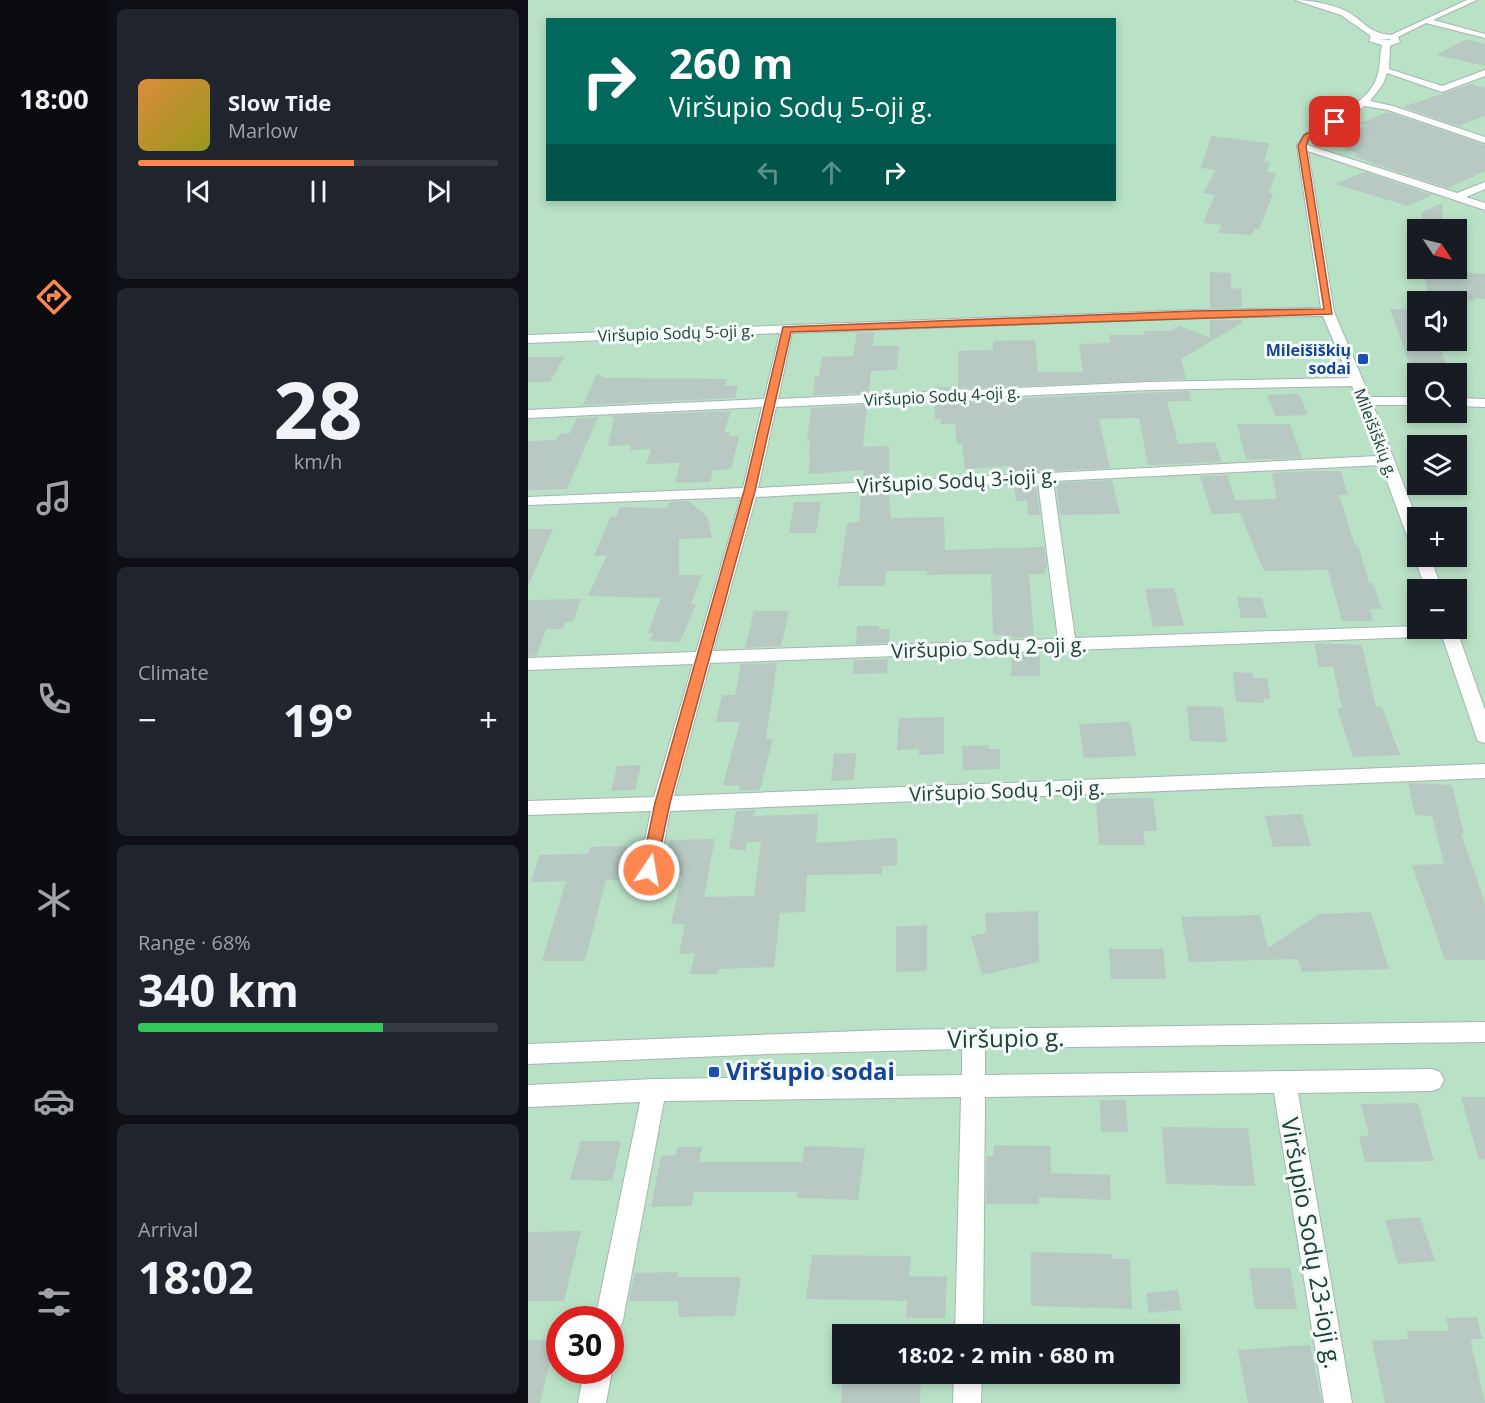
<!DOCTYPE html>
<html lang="en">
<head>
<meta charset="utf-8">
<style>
  :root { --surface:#171b24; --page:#20242c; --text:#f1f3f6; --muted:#9ea1a6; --line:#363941; --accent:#fe864f }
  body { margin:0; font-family:"Open Sans",sans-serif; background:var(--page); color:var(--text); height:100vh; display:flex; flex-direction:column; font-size:22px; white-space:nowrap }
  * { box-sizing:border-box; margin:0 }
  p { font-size:20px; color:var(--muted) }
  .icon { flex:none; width:33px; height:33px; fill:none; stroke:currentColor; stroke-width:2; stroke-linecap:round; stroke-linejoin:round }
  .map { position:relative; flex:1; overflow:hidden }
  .drawer { display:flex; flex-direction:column; gap:9px; padding:9px; background:#0d0f14; width:420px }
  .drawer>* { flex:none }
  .top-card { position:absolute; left:18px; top:18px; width:570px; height:183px; border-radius:0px; box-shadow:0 3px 9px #0003; background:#00695c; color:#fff; overflow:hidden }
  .needle { width:39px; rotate:125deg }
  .tools { position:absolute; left:879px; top:219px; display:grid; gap:12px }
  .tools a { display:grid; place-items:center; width:60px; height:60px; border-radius:0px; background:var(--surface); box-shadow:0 3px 9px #0003; font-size:30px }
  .speed { position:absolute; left:18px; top:1306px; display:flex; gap:12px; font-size:30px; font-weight:700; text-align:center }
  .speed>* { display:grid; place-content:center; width:78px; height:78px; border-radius:50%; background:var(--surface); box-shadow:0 3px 9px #0003; line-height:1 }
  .speed .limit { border:9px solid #d22; background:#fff; color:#111 }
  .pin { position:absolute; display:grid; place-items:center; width:51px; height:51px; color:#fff; margin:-26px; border-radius:12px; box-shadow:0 3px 9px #0006 }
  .me { position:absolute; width:66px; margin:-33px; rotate:12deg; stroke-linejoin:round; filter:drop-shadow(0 0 4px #0008) }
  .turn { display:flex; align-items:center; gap:21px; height:126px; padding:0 24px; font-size:27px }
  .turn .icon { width:78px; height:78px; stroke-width:2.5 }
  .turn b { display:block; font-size:42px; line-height:51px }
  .lanes { display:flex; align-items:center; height:57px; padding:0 24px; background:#0003; justify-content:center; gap:30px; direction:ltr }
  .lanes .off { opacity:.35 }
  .big { font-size:45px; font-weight:700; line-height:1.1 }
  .drawer .tile { flex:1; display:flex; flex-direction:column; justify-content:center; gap:9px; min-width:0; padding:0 21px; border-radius:9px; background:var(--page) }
  .drawer .dial { align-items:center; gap:0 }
  .dial b { font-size:78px; line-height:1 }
  .song { display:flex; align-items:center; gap:18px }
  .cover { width:72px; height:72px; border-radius:9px; background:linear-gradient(135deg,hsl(30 70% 55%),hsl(60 70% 35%)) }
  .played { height:6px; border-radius:3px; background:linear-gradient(90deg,var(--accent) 60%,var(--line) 60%) }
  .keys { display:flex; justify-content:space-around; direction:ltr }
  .heat { display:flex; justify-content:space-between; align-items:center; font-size:33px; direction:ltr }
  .charge { height:9px; border-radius:4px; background:linear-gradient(90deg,#34c759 68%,var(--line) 0) }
  .trip { position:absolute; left:304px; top:1324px; width:348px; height:60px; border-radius:0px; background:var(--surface); box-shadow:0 3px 9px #0003; font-weight:700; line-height:60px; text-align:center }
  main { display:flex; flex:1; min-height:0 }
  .menu { display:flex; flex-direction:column; width:108px; justify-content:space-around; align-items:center; background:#090b0e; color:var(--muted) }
  .menu .icon { width:42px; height:42px }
  .menu .on { color:var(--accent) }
  .menu b { font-size:27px; color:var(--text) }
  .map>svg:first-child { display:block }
  .green { fill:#b9e1c6; fill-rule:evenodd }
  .building { fill:#b7c9c2 }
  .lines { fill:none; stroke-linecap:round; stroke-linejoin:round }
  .minor-casing { stroke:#a4b6b1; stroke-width:2 }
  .minor { fill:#fff; fill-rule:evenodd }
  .route { fill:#fe864f; stroke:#a55733; stroke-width:1.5 }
  .transit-dot { fill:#1a4fb4; stroke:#f3faf7; stroke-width:2 }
  .labels { text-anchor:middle; stroke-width:6; stroke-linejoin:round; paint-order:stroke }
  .far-street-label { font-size:16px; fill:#20403a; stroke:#f3faf7 }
  .far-transit-label { font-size:16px; font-weight:bold; fill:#164399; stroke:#f3faf7; text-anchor:end }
  .street-label { font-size:20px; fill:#20403a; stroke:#f3faf7 }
  .near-street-label { font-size:24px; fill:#20403a; stroke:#f3faf7 }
  .near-transit-label { font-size:24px; font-weight:bold; fill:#164399; stroke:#f3faf7; text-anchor:start }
</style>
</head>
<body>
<main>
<nav class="menu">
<b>18:00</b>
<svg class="icon on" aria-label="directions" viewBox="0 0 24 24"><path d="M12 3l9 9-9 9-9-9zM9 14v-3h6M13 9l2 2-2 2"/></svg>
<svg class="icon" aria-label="music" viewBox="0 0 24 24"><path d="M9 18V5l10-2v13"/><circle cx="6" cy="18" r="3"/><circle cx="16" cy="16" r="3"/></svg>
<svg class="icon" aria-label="phone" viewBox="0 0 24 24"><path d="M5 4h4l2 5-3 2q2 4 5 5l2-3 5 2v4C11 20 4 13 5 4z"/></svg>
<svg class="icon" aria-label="climate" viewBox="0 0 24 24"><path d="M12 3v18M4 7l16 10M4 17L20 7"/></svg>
<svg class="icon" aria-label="car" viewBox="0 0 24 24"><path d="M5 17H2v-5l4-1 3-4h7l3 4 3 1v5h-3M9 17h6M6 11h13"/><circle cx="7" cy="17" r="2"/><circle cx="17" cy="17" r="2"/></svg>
<svg class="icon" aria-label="filters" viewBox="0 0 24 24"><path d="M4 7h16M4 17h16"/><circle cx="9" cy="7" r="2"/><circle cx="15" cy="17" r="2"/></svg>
</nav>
<section class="drawer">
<div class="tile">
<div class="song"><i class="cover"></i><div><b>Slow Tide</b><p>Marlow</p></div></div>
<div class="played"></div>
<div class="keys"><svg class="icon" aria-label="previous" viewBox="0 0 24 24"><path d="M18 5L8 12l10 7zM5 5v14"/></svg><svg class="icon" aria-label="pause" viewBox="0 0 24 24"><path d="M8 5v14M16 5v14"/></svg><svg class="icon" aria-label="next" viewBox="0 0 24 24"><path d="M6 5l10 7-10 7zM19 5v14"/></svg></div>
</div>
<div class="tile dial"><b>28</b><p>km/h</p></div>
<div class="tile"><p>Climate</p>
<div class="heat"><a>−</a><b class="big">19°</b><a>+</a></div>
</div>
<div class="tile"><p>Range · 68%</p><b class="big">340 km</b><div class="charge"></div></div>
<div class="tile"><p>Arrival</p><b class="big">18:02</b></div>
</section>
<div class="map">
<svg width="957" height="1403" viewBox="0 0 957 1403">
  <rect width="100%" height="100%" fill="#e2ede9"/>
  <path class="green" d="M0,0h957v1403h-957zM20,20h566v180h-566zM890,230h38v38h-38zM890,302h38v38h-38zM890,374h38v38h-38zM890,446h38v38h-38zM890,518h38v38h-38zM890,590h38v38h-38zM32,1320h50v51h-50zM315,1335h327v39h-327z"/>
  <g class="building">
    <polygon points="939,39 957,44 957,66 908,55"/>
    <polygon points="943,84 957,88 957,116 930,126 875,107"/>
    <polygon points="860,112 957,145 957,171 920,188 852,166 826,156 831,154 796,141 839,126 832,123"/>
    <polygon points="683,136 741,143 736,163 741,161 739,172 748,173 741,193 745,194 731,230 726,229 724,235 690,233 694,225 675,223 687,195 675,193 688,170 673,168"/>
    <polygon points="837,172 904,195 880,206 807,184"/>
    <polygon points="914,203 915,230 893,230 894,212"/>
    <polygon points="896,269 957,274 957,299 946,298 946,301 900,296"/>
    <polygon points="682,272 703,273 703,288 713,289 714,307 682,308"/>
    <polygon points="862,309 890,310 890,340 909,340 922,374 890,372 890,378 887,379"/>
    <polygon points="682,320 714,320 714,323 653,359 658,379 406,390 406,387 430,387 430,351 465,350 465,341 507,340 510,372 555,372 551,344 582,343 581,335 617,335 616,331 642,331 652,326 682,338"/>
    <polygon points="346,332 345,346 371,346 369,370 343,371 341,393 285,395 287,376 291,376 294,357 325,356 329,333"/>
    <polygon points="0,357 36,357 22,382 0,382"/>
    <polygon points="69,374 78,378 199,379 197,386 210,386 207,398 55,405"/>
    <polygon points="661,391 663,401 639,401 650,444 687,442 694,462 620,465 611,418 571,419 582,468 485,473 484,466 437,469 434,443 429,443 427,424 413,424 413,419 407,419 407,402"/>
    <polygon points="771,394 780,415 748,416 739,395"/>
    <polygon points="339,405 335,447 361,446 361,479 335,480 336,470 281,474 282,441 279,441 283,408"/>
    <polygon points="203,411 196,432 202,432 201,436 211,436 203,469 185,470 182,482 147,483 152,463 118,464 123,449 102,450 103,445 80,446 86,418 81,416"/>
    <polygon points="70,417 39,489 0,490 0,441 28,440 31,434 42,433 49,418"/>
    <polygon points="709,424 762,424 774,458 718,460"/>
    <polygon points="779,471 813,471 820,495 811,495 827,545 830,545 841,583 845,583 854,609 842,609 845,621 814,621 800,570 736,571 712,513 684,514 672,476 699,475 707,500 749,499 744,473"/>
    <polygon points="584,480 592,514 532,515 528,483"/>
    <polygon points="508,484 512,515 500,515 499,501 488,501 486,486"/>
    <polygon points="361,492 363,518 416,517 417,550 516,547 519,568 516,568 517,574 501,574 506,638 484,638 484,636 465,635 463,574 399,575 399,571 358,571 357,586 310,586 319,523 331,522 333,494"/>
    <polygon points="160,501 179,516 184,538 151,539 151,575 174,575 163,604 168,604 152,642 122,641 125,633 120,633 133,598 60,596 79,555 66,556 83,516 88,517 92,507 139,508 141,502"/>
    <polygon points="266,502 293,502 288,533 261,533"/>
    <polygon points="0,529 25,529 0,586"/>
    <polygon points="646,588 656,625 625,627 617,589"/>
    <polygon points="709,597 734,598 739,618 713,618"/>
    <polygon points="53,599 45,622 37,622 35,629 18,629 9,655 0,656 0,600"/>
    <polygon points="226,611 261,611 253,646 217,648"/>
    <polygon points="329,626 351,626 351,629 362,629 361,643 328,644"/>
    <polygon points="786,643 834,645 848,707 854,707 872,755 825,757 809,708 814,708 805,667 791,667"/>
    <polygon points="507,653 512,655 512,676 483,676 484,654"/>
    <polygon points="360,659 359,673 325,674 326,660"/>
    <polygon points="249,663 238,739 245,739 232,790 211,791 212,786 195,785 212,722 188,722 194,695 207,695 213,664"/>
    <polygon points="705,672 725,673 725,678 739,678 742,699 735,699 736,703 708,702"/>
    <polygon points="659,706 695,707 699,742 662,741"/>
    <polygon points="416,717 416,754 391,755 391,749 369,750 371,718"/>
    <polygon points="602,722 608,756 556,758 551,724"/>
    <polygon points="461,745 461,749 472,749 472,769 435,770 434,746"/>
    <polygon points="328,753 326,780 303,781 306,754"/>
    <polygon points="113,765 107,790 83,791 89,766"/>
    <polygon points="880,783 924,785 936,834 933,833 957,903 957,960 917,960 884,865 916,864 904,816 887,815"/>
    <polygon points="625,798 629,831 615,831 617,845 571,845 568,799"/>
    <polygon points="227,810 225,816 290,814 288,843 369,838 369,865 354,866 354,874 279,875 277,912 252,913 246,967 191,969 190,974 162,974 167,953 151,954 157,924 143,924 154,876 134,876 142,840 187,839 176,897 226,896 233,842 219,842 217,851 201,848 208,811"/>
    <polygon points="774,814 783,846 745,847 737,816"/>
    <polygon points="99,846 91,880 78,880 57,961 14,961 38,881 3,882 12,855 60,854 62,847"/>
    <polygon points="510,911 511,962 454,975 443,936 458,933 457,913"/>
    <polygon points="843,912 861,969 774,972 770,959 661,962 653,917 732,915 740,948 791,914"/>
    <polygon points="399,925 399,971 368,972 368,927"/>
    <polygon points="581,949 635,949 638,979 583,979"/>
    <polygon points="933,1097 957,1097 957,1159 951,1160"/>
    <polygon points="572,1100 598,1100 600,1132 573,1132"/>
    <polygon points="890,1103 906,1161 837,1162 831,1136 841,1136 833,1104"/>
    <polygon points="634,1127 720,1128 727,1186 638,1184"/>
    <polygon points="53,1141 93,1141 84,1181 42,1180"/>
    <polygon points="466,1145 523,1146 523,1173 582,1175 583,1200 511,1197 511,1204 458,1204 459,1156 465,1156"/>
    <polygon points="277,1146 337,1148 330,1200 269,1198 270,1192 166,1192 163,1206 123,1207 133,1156 148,1155 149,1147 174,1147 171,1162 274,1162"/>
    <polygon points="892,1217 907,1261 870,1264 857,1220"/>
    <polygon points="53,1231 36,1301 0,1301 0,1232"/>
    <polygon points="503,1252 583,1254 584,1259 602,1259 604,1309 503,1306"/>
    <polygon points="284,1255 383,1256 381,1276 419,1277 417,1318 378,1318 379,1301 278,1299"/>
    <polygon points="721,1268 762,1268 769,1309 727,1309"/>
    <polygon points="150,1272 149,1277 213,1277 207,1316 151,1317 150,1301 101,1301 107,1273"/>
    <polygon points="650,1290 653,1310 621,1313 618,1293"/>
    <polygon points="949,1317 954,1339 942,1339 957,1403 857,1403 844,1341 880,1339 879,1331 921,1331 918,1318"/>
    <polygon points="0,1340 27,1340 12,1403 0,1403"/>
    <polygon points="782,1345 794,1403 720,1403 710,1350"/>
    <polygon points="315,1374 393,1374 392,1403 313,1403"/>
  </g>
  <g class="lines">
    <defs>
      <g id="minor">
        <path d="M767,0c16,0 36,4 51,11 18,9 21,22 45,24l76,-35h10l-44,20 52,14v4l-59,-15 -28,14 2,5 -10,4 -1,23 53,17 43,-16v6l-43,16 -55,-19 -4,11 -13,17 23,5 92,31v6l-97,-33 -23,-4 -55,33 -3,6 150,48 28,-11v7l-19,8 19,6v7l-177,-59 26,161 36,85h48v8h-45l45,117v27l-8,-5 -29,-79 -328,16 22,157 343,-12v2h38l29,82v33l-7,-2 -2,-5 -34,-100 -369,14 -6,2 -6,-2 -351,13 -36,133 811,-32v14l-815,33 -11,59 -3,6 -7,2 -7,-2 -3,-6 12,-59 -123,4v-14l126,-4 39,-133 -165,6v-12l168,-6 45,-155 -213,8v-8l215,-9 19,-81 -234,11v-8l236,-11 16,-66 -252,10v-8l666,-25 127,-2 -24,-162c14,-30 62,-31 78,-64 6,-13 4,-24 7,-37l-13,-4 2,-5 -30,-21zM850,39h12l1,1zM795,316l26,62 -200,4 -371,17 14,-66 402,-15zM824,386l26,70 -620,32 18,-81 373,-17zM510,482l20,157 -345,12 43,-154z"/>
        <polygon points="928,398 957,399 957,407 928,406"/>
        <polygon points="890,552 890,556 902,556 914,590 898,590 886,556"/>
        <polygon points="957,1022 957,1042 457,1048 457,1075 904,1069 912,1072 916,1080 912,1088 904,1091 770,1093 824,1403 796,1403 746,1093 457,1097 455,1335 427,1335 433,1097 136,1101 95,1320 91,1330 82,1333 82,1320 67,1320 112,1102 0,1107 0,1085 126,1079 434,1075 434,1049 239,1054 0,1064 0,1044 358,1030"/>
        <polygon points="82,1367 84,1371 78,1403 50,1403 56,1371 82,1371"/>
        <polygon points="426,1374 454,1374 453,1403 425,1403"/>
      </g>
    </defs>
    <use href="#minor" class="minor-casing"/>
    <use href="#minor" class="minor"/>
  </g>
  <polygon class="route" points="804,120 810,122 781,138 778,146 804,314 263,332 227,491 142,803 128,870 126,874 121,876 115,874 113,870 127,803 216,491 255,327 666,311 796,309 770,146 776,135"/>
  <g class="transit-dot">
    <rect x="829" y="353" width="12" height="12" rx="3"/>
    <rect x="180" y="1066" width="12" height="12" rx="3"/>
  </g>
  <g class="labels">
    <g class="far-street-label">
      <text transform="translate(148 333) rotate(-2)" y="6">Viršupio Sodų 5-oji g.</text>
      <text transform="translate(414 396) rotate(-3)" y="6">Viršupio Sodų 4-oji g.</text>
      <text transform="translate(848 433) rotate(69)" y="6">Mileišiškių g.</text>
    </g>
    <g class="far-transit-label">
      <text x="823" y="356">Mileišiškių<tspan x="823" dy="18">sodai</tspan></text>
    </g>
    <g class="street-label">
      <text transform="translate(429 481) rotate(-3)" y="7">Viršupio Sodų 3-ioji g.</text>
      <text transform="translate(461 648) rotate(-2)" y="7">Viršupio Sodų 2-oji g.</text>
      <text transform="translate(479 791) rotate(-2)" y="7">Viršupio Sodų 1-oji g.</text>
    </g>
    <g class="near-street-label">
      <text transform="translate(478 1039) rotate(-1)" y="8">Viršupio g.</text>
      <text transform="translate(783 1243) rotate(80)" y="8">Viršupio Sodų 23-ioji g.</text>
    </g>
    <g class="near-transit-label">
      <text x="198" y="1080">Viršupio sodai</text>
    </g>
  </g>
</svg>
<div class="tools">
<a><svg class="needle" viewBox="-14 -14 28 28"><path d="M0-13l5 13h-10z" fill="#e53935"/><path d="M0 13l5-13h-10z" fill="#9ea1a6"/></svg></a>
<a><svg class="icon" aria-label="sound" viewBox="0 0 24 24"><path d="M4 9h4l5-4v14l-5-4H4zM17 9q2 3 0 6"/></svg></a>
<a><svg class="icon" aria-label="search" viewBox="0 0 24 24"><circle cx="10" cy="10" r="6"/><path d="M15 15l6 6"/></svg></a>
<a><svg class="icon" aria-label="layers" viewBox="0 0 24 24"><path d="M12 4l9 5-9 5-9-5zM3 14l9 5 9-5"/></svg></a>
<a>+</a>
<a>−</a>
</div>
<div class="speed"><div class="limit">30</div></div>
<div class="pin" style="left:807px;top:122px;background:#d93025"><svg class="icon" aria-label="arrive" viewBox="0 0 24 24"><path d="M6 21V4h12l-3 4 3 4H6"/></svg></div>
<svg class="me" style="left:121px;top:870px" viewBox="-20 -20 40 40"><circle r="17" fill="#fe864f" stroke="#fff" stroke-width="3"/><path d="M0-11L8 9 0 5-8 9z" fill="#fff"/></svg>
<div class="trip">18:02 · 2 min · 680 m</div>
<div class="top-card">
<div class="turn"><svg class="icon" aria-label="right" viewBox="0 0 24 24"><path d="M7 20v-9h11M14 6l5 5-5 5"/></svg><div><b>260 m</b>Viršupio Sodų 5-oji g.</div></div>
<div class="lanes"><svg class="icon off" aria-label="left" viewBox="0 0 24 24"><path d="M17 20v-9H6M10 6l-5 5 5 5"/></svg><svg class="icon off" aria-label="ahead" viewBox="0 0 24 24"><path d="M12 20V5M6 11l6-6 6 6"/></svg><svg class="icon" aria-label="right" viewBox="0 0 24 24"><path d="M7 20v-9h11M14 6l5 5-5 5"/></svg></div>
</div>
</div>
</main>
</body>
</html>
